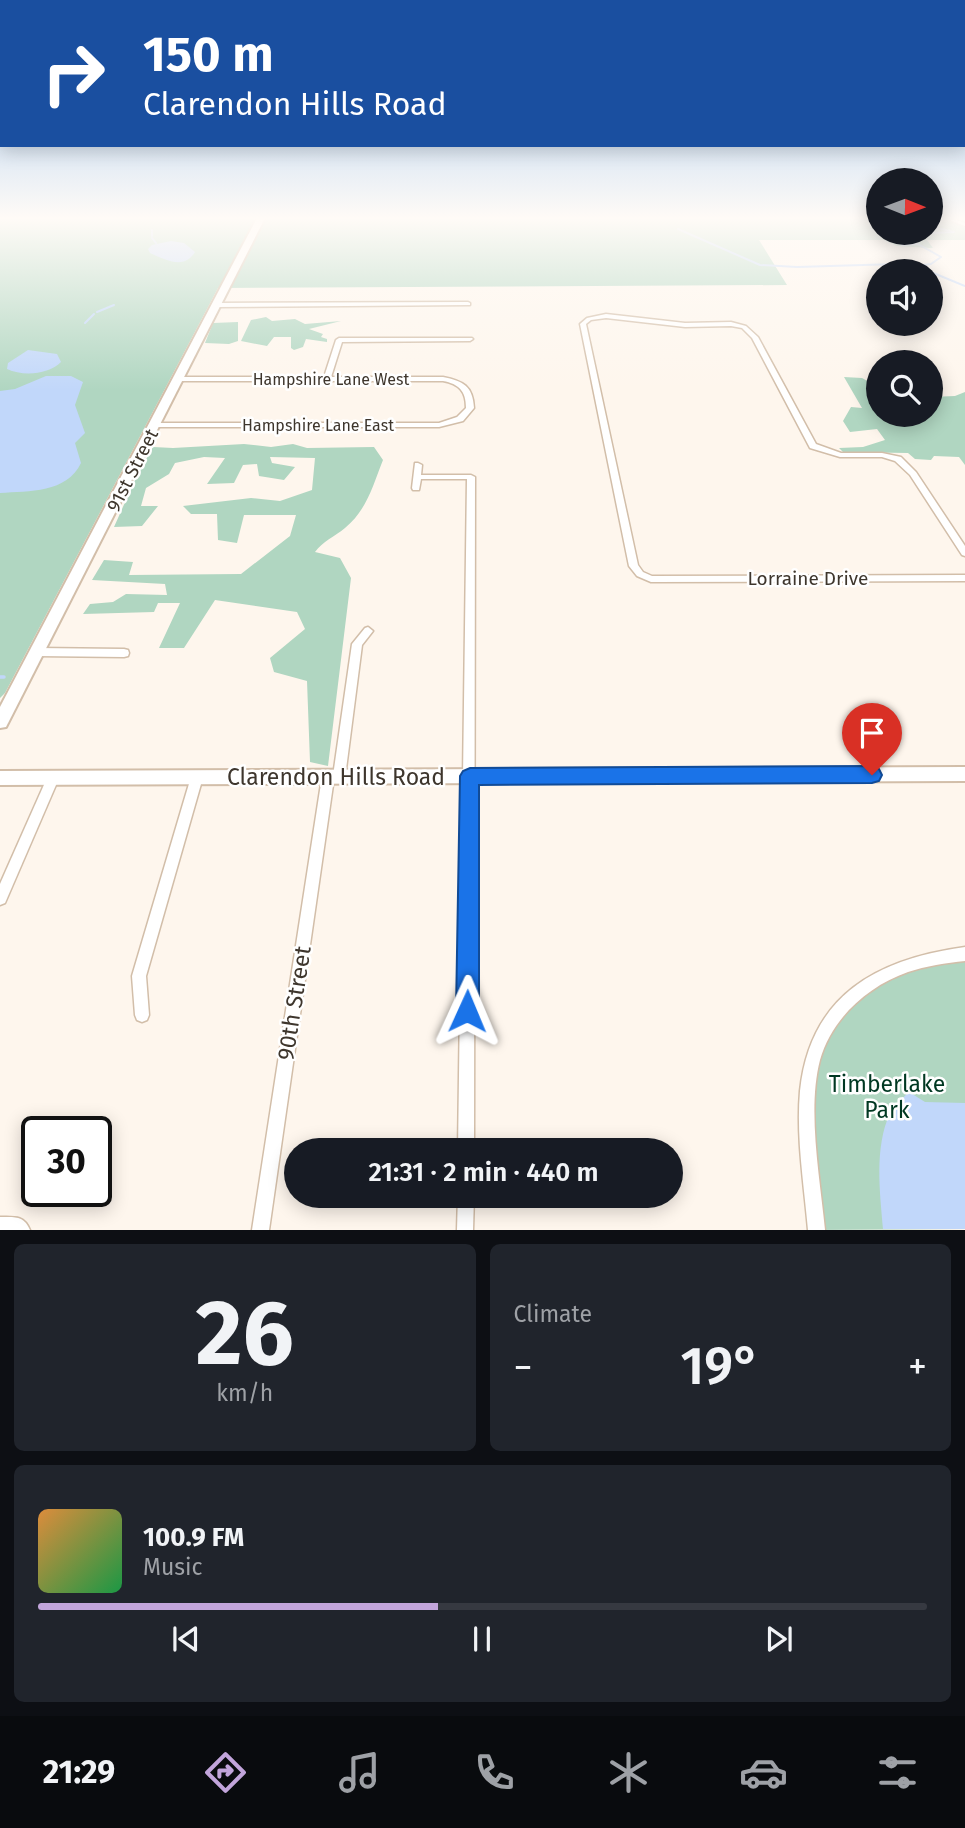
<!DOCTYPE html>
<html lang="en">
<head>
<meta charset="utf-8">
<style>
  :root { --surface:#171b24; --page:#20242c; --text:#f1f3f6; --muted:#9ea1a6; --line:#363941; --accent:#c2a5db }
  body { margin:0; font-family:"Fira Sans",sans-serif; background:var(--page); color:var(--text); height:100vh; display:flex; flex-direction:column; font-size:26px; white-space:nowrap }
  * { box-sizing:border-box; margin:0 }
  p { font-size:23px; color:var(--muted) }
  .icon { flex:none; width:38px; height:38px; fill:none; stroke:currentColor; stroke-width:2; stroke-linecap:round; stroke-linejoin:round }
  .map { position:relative; height:1230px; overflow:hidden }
  .drawer { display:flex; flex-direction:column; gap:14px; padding:14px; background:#0d0f14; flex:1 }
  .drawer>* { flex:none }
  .banner { position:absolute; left:0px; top:0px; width:966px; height:147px; box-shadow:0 4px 18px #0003; background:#1a4fa0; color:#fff; overflow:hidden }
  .needle { width:46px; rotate:91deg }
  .controls { position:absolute; left:866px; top:168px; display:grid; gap:14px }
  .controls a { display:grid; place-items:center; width:77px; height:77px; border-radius:50%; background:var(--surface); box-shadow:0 4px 18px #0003; font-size:35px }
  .speed { position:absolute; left:21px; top:1116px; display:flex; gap:14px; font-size:35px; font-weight:700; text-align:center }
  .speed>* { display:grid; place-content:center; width:91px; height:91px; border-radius:50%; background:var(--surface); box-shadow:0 4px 18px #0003; line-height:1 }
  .speed .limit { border:4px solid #111; border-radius:10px; background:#fff; color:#111 }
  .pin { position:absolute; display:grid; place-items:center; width:60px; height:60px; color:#fff; margin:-72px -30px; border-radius:50% 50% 50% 0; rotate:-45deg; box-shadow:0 0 7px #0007 }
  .pin .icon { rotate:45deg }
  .me { position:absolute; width:77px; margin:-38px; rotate:1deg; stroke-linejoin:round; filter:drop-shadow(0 0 5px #0008) }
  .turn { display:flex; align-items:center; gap:24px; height:147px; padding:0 28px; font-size:32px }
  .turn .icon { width:91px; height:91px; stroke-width:2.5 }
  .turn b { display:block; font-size:49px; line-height:60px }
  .big { font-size:52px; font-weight:600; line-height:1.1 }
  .drawer .tile { flex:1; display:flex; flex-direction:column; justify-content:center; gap:10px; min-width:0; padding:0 24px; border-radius:10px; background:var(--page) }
  .drawer .dial { align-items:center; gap:0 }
  .dial b { font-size:91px; line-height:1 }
  .song { display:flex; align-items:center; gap:21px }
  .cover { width:84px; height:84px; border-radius:10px; background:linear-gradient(135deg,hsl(30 70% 55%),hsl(140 70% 35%)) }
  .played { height:7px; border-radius:4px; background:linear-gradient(90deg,var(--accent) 45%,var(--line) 45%) }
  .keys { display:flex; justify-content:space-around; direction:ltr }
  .heat { display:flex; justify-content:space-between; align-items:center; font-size:38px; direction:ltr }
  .drawer .tiles { flex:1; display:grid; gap:14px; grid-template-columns:1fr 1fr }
  .tile:last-child { grid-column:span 2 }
  .trip { position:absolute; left:284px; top:1138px; width:399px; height:70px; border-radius:35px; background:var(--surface); box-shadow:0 4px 18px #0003; font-weight:600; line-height:70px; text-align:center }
  .tabs { display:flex; height:112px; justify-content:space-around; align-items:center; background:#090b0e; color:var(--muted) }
  .tabs .icon { width:49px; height:49px }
  .tabs .selected { color:var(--accent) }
  .tabs b { font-size:32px; color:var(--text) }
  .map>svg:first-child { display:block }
  .green { fill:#b0d6c1 }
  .water { fill:#c1d7fa }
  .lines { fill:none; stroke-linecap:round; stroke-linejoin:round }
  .stream-far1 { stroke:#c1d7fa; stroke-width:2 }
  .stream { stroke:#c1d7fa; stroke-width:3.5 }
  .street-casing { stroke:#d2bea9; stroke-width:3 }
  .secondary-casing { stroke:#d2bea9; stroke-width:4 }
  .highway-casing { stroke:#d2bea9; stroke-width:3 }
  .street { fill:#fff; fill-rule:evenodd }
  .secondary { fill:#fff; fill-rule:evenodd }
  .highway { fill:#fff; fill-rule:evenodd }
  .route { fill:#1a73e8; stroke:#114b97; stroke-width:2 }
  .labels { text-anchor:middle; stroke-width:5; stroke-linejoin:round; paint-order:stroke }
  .far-street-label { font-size:16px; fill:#3e362d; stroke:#fff }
  .street-label { font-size:19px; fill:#3e362d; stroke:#fff }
  .near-street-label { font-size:23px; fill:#3e362d; stroke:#fff }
  .near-park-label { font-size:23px; fill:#003822; stroke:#fff }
</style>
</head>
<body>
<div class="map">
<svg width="965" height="1230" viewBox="0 0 965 1230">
  <rect width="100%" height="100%" fill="#fef6ed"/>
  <g class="green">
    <polygon points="0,218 878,218 878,233 931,233 931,218 944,218 965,227 965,240 927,240 933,248 929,248 897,246 884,240 759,240 787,285 218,288 5,693 0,698"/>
    <polygon points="266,317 272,321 295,319 305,324 341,321 309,329 323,334 321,337 327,339 327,342 306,339 303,347 294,350 291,348 291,337 274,337 267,346 241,341 251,320"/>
    <polygon points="238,322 238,341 229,344 205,343 213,323"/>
    <polygon points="844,377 862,378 878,387 878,415 931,415 931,397 955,396 965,392 965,465 959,457 934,456 931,460 915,459 908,453 843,452 839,448 863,447 885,440 877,429 850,432 843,421 851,407 862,408"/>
    <path d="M244,444l27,3 22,-3 14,4 67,-1 9,13c-10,25 -16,50 -38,68 -11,9 -22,13 -30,24l25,6 11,20 -23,188 -18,-4 -3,-81 -33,-9 -4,-14 35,-29 -8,-17 -82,-12 -31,48h-25l21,-45h-22l-4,9 -71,2 7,-10 23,-2 13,-8 41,1 -2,-11 -73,-4 12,-20 29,2 -4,13 112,-1 49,-38 6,-21h-52l-7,28 -19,-3 -1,-26h-26l-8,-8 68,-8 29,3 32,-11 3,-32 -45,-1 2,6 23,4 -11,13 -25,-4 -2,-12 -14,1 -9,18 -27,1 18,-26 -21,-1 -29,6 -6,11 -23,14 -5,18h17l-16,20 -28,1 25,-56 14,-24 20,1z"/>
    <polygon points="965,954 965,1229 817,1230 808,1121 823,1034 871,981"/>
  </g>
  <g class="water">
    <path d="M171,241l13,2 11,9c-11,18 -29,8 -45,1l-2,-4 4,-4z"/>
    <path d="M28,350l29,4 4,8c-12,12 -37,15 -54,7l1,-6z"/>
    <path d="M46,376h25l12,6 -8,23 10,28 -10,10 6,20c-14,30 -52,28 -81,30v-102l15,-2z"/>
    <path d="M909,1092l16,10 40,1v126h-82c-3,-37 -9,-81 7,-116 4,-8 13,-15 19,-21z"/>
  </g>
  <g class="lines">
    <g class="stream-far1">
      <polyline points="678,229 760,265 797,267 896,264 929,271"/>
      <polyline points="152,230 152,236"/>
      <polyline points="889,233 901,241 902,245 918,244 941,257 931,264 916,266"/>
      <polyline points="912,233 929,233"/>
      <polyline points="930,233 954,232 937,228 931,221"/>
      <polyline points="152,238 156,243"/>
      <polyline points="931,272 965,286"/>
      <polyline points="97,312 114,305"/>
      <polyline points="85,323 94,314"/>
    </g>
    <polyline class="stream" points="0,677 4,677"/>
    <defs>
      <g id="street">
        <polygon points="945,218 950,218 965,223 965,226"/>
        <polygon points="468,302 470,303 470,305 217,307 214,305 217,303"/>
        <polygon points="606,314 685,323 731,322 746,326 758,337 816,444 841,453 882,453 901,457 916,472 965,546 965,556 962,555 910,475 895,461 882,457 840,457 810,448 752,338 742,328 731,326 685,327 606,318 591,320 586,324 638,565 643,572 652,576 965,575 965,581 651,582 637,576 629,566 580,324 587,318"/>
        <path d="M339,338h133l1,1 -3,2 -128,1 -11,35h112c20,4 30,9 31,31l-11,13 -24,6h-284l-4,-2 4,-2h284l18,-6 9,-9c0,-17 -7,-24 -23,-27h-264l-3,-2 3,-2h145l12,-37z"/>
        <polygon points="415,463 418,463 422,465 421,475 471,475 475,477 474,1150 458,1150 467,479 421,479 419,490 413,490 412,488"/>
        <polygon points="368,627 373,631 362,645 345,777 343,781 339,782 335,781 334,778 269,1230 252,1230 322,777 324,773 328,772 332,773 333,776 352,644 365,628"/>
        <polygon points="37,648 124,649 128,650 129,653 128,656 124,657 37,656 33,655 32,652 33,649"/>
        <polygon points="197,772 201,773 203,777 146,976 149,1015 147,1020 142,1022 137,1020 135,1015 132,976 191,777 193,773"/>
        <polygon points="53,773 57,774 59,778 5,903 0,905 0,884 47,778 49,774"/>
        <path d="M965,947v14c-19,2 -39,5 -57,11 -40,14 -76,46 -88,88 -13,50 0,118 5,170h-17c-4,-46 -12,-93 -8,-139 10,-96 77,-132 165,-144z"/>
        <polygon points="458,1195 474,1195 473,1230 457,1230"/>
        <path d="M0,1217c14,0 24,-2 30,13h-30z"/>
      </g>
      <g id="secondary">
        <polygon points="257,218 265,218 6,727 0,728 0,707"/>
        <polygon points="965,767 965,781 0,785 0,771"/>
      </g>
      <polygon id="highway" points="960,218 965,218 965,221 961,220"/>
    </defs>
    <use href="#street" class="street-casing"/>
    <use href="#secondary" class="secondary-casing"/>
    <use href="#highway" class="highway-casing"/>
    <use href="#street" class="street"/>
    <use href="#secondary" class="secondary"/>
    <use href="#highway" class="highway"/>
  </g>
  <linearGradient id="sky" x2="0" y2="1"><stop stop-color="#98c2ef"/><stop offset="0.56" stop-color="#fffbf7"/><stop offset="1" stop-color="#fffbf7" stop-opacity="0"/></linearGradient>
  <rect width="965" height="390" fill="url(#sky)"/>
  <polygon class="route" points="872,766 879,769 882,775 879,781 872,783 479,785 479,1011 476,1020 467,1023 459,1020 456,1011 460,776 463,771 470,768"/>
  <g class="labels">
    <g class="far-street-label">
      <text x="331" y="385">Hampshire Lane West</text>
      <text x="318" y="431">Hampshire Lane East</text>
    </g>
    <g class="street-label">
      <text transform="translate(132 470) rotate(-63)" y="7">91st Street</text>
      <text x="808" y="585">Lorraine Drive</text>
    </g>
    <g class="near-street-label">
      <text x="336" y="785">Clarendon Hills Road</text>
      <text transform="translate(294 1003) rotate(-81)" y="8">90th Street</text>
    </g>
    <g class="near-park-label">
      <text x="887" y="1092">Timberlake<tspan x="887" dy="26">Park</tspan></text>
    </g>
  </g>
</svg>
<div class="controls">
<a><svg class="needle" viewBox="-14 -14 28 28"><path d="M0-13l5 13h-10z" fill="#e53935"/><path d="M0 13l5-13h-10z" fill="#9ea1a6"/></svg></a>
<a><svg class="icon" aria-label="sound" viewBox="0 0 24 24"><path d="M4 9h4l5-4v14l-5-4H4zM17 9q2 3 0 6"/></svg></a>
<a><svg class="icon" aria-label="search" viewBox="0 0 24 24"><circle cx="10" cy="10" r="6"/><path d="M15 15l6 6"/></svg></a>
</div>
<div class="speed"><div class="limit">30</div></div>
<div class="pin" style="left:872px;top:775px;background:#d93025"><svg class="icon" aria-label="arrive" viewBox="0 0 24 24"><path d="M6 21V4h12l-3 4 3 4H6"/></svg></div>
<svg class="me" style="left:467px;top:1011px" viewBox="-20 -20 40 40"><path d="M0-17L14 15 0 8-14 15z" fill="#1a73e8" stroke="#fff" stroke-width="4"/></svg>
<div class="trip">21:31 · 2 min · 440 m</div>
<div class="banner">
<div class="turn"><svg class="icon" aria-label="right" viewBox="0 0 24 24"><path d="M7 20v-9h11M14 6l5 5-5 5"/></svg><div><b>150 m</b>Clarendon Hills Road</div></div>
</div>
</div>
<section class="drawer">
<div class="tiles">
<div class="tile dial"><b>26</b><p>km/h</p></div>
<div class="tile"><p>Climate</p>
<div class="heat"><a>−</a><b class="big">19°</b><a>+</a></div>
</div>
<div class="tile">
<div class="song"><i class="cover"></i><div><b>100.9 FM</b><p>Music</p></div></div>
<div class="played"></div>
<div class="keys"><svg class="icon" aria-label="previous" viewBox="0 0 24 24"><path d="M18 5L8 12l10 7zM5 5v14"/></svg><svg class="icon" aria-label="pause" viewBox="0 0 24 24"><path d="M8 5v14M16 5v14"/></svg><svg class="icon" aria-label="next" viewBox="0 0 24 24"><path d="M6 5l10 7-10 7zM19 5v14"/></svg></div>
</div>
</div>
</section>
<nav class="tabs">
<b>21:29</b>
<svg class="icon selected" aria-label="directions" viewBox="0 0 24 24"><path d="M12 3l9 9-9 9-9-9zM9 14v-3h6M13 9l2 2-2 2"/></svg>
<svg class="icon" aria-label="music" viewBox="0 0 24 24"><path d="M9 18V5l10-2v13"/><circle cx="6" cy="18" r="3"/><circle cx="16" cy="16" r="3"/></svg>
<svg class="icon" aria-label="phone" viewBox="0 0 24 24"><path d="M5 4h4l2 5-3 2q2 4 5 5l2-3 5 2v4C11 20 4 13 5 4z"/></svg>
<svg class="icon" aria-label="climate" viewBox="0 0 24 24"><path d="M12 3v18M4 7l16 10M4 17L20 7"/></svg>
<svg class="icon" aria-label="car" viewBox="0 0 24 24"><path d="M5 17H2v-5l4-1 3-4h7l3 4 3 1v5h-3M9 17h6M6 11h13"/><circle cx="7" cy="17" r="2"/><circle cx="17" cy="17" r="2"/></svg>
<svg class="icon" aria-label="filters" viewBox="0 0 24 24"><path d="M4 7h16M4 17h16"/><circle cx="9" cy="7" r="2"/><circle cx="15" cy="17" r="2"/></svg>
</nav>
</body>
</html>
